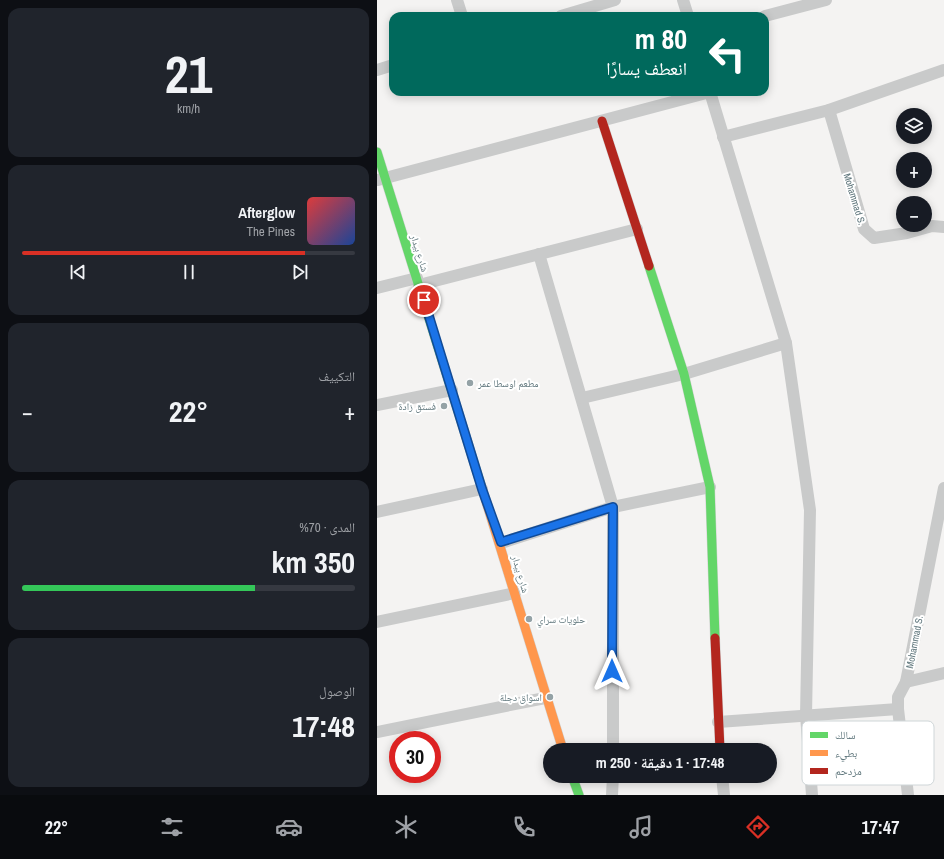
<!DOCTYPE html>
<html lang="ar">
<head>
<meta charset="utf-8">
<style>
  :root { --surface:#171b24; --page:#20242c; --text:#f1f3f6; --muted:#9ea1a6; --line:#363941; --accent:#d93025 }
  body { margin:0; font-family:"Archivo Narrow","Noto Naskh Arabic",sans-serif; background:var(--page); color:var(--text); direction:rtl; height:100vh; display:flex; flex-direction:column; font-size:15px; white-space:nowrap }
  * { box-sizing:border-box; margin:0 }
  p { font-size:13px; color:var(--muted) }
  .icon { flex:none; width:22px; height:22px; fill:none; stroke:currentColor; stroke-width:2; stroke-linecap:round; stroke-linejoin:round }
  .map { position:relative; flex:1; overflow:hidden; direction:ltr }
  .sheet { display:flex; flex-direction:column; gap:8px; padding:8px; background:#0d0f14; width:377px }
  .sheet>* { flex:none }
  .hud { position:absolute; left:12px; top:12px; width:380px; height:84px; border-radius:12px; box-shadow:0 2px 10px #0003; direction:rtl; background:#00695c; color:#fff; overflow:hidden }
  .buttons { position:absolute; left:519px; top:108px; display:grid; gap:8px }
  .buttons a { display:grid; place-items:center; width:36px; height:36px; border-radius:50%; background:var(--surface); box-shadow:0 2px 10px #0003; font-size:20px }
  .speed { position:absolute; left:12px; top:731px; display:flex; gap:8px; font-size:20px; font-weight:700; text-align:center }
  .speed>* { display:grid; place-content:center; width:52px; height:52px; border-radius:50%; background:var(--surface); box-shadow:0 2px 10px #0003; line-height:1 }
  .speed .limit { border:6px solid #d22; background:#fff; color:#111 }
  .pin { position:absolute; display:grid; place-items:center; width:34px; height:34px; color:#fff; margin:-17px; border:2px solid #fff; border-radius:50%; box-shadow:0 1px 4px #0007 }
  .me { position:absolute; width:44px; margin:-22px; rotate:0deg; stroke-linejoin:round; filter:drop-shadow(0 0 3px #0008) }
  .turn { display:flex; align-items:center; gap:14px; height:84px; padding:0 16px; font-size:18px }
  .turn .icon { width:52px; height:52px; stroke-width:2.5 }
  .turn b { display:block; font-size:28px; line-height:34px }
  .big { font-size:30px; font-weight:700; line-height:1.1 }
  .sheet .widget { flex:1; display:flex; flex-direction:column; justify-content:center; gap:6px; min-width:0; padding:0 14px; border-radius:12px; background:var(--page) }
  .sheet .dial { align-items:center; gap:0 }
  .dial b { font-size:52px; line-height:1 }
  .song { display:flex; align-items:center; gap:12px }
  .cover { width:48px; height:48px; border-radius:6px; background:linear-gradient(135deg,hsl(0 70% 55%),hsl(220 70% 35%)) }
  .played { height:4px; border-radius:2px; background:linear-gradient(90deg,var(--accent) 85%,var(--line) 85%) }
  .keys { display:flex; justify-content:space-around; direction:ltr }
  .heat { display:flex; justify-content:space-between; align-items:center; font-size:22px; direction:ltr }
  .charge { height:6px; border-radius:3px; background:linear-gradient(90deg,#34c759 70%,var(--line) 0) }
  .trip { position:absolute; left:166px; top:743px; width:234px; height:40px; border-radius:20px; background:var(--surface); box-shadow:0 2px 10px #0003; font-weight:700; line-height:40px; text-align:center; direction:rtl }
  .dock { display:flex; height:64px; justify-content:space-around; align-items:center; background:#090b0e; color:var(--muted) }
  .dock .icon { width:28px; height:28px }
  .dock .selected { color:var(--accent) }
  .dock b { font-size:18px; color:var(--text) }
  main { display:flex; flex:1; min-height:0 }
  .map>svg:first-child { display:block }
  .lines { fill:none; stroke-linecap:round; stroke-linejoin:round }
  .fast-casing { stroke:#d0d0d0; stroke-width:10 }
  .slow-casing { stroke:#d0d0d0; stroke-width:10 }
  .jam-casing { stroke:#d0d0d0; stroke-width:10 }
  .street { stroke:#c9caca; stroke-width:12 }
  .fast { stroke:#63d668; stroke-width:9 }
  .slow { stroke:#ff974d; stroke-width:9 }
  .jam { stroke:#b3261e; stroke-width:9 }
  .route-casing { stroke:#114b97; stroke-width:10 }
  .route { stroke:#1a73e8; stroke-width:7 }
  .poi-dot { fill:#94a2a6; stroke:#fff; stroke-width:1.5 }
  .labels { text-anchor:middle; stroke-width:4; stroke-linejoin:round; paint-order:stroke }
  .street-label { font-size:10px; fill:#60777d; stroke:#fff }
  .poi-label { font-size:10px; fill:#60777d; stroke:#fff; text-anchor:start }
  .key { fill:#fff; stroke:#cfd6d8; stroke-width:1 }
  .key-label { font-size:11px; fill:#60777d }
</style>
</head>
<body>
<main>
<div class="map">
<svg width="567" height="795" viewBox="0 0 567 795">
  <rect width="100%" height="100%" fill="#f4f3f2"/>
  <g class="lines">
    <defs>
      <g id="fast">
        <polyline points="0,152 104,485"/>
        <polyline points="272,266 307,374 333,487 338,638"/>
        <polyline points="195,776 202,795"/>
      </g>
      <polyline id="slow" points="104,485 186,750"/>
      <g id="jam">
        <polyline points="225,121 272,266"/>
        <polyline points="338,638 343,750"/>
      </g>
    </defs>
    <use href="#fast" class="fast-casing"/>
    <use href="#slow" class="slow-casing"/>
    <use href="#jam" class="jam-casing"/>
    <g class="street">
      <polyline points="80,0 85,16"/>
      <polyline points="306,0 311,16"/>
      <polyline points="184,16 238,0"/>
      <polyline points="388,16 449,0"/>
      <polyline points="0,70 16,65"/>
      <polyline points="452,110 487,229 497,238 530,233 555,226 567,227"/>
      <polyline points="346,137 452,110 567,70"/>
      <polyline points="1,180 333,92"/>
      <polyline points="162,254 236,507 236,750"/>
      <polyline points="42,285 260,229"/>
      <polyline points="0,288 40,278"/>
      <polyline points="409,343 433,510 429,715 435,795"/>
      <polyline points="205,398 307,374 409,343 333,92"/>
      <polyline points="0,405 75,390"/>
      <polyline points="0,512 105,489"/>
      <polyline points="124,543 236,507 333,487"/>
      <polyline points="0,622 138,593"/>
      <polyline points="529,682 567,673"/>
      <polyline points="341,722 521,709"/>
      <polyline points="0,732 168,698"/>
      <polyline points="345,776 347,795"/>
      <polyline points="235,795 236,776"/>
      <polyline points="531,795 521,709 521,697 529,682 567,488"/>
    </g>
    <use href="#fast" class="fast"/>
    <use href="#slow" class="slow"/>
    <use href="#jam" class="jam"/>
  </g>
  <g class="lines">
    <defs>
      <polyline id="route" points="47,300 105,489 124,542 236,507 235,671"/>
    </defs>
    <use href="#route" class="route-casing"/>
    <use href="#route" class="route"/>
  </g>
  <g class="poi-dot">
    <circle cx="93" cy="383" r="4"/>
    <circle cx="67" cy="406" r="4"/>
    <circle cx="152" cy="619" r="4"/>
    <circle cx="173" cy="697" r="4"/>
  </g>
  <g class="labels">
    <g class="street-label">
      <text transform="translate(478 199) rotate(73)" y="4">Mohammad S.</text>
      <text transform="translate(43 253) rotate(73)" y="4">شارع بيدار</text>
      <text transform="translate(144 574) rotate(74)" y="4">شارع بيدار</text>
      <text transform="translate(537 642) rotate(-79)" y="4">Mohammad S.</text>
    </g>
    <g class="poi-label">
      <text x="101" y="387">مطعم اوسطا عمر</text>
      <text x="59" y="410" text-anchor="end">فستق زادة</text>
      <text x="160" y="623">حلويات سراي</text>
      <text x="165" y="701" text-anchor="end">اسواق دجلة</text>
    </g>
  </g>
  <rect x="425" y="721" width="132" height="64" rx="6" class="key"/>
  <rect x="433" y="732" width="18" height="6" fill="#63d668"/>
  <rect x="433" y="750" width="18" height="6" fill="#ff974d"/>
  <rect x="433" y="768" width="18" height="6" fill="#b3261e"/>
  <g class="key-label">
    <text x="458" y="739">سالك</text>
    <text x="458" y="757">بطيء</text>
    <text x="458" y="775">مزدحم</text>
  </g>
</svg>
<div class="buttons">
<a><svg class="icon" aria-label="layers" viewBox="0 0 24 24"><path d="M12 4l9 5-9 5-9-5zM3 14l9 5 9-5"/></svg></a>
<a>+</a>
<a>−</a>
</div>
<div class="speed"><div class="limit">30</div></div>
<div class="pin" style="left:47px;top:300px;background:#d93025"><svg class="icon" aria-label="arrive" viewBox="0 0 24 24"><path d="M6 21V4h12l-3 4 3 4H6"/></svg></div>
<svg class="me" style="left:235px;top:671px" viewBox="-20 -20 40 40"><path d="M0-17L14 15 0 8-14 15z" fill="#1a73e8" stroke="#fff" stroke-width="4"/></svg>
<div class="trip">17:48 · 1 دقيقة · 250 m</div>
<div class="hud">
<div class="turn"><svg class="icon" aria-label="left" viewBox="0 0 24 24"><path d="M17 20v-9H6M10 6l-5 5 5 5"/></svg><div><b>80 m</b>انعطف يسارًا</div></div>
</div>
</div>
<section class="sheet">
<div class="widget dial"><b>21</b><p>km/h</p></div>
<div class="widget">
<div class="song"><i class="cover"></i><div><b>Afterglow</b><p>The Pines</p></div></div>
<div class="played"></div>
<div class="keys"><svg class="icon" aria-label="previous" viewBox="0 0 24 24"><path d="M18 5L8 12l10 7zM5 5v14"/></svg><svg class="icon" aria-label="pause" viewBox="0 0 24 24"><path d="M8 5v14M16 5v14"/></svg><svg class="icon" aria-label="next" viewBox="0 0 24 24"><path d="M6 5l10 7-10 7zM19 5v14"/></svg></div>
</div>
<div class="widget"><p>التكييف</p>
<div class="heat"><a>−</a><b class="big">22°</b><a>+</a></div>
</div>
<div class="widget"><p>المدى · 70%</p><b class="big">350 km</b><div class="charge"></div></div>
<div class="widget"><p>الوصول</p><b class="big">17:48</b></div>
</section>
</main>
<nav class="dock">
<b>17:47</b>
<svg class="icon selected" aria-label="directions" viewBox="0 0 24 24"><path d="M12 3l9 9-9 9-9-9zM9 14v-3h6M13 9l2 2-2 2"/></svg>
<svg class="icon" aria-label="music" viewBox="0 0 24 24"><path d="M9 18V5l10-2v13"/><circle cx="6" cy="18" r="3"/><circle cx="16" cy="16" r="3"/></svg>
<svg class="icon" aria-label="phone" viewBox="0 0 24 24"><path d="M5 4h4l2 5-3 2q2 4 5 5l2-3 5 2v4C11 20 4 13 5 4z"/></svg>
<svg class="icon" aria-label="climate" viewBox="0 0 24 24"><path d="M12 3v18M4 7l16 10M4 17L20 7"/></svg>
<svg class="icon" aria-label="car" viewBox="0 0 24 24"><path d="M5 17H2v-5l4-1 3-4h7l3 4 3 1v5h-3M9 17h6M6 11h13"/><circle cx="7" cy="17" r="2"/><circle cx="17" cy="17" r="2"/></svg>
<svg class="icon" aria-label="filters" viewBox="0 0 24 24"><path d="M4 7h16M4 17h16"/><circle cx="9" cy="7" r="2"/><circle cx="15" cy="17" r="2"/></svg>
<b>22°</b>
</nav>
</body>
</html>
